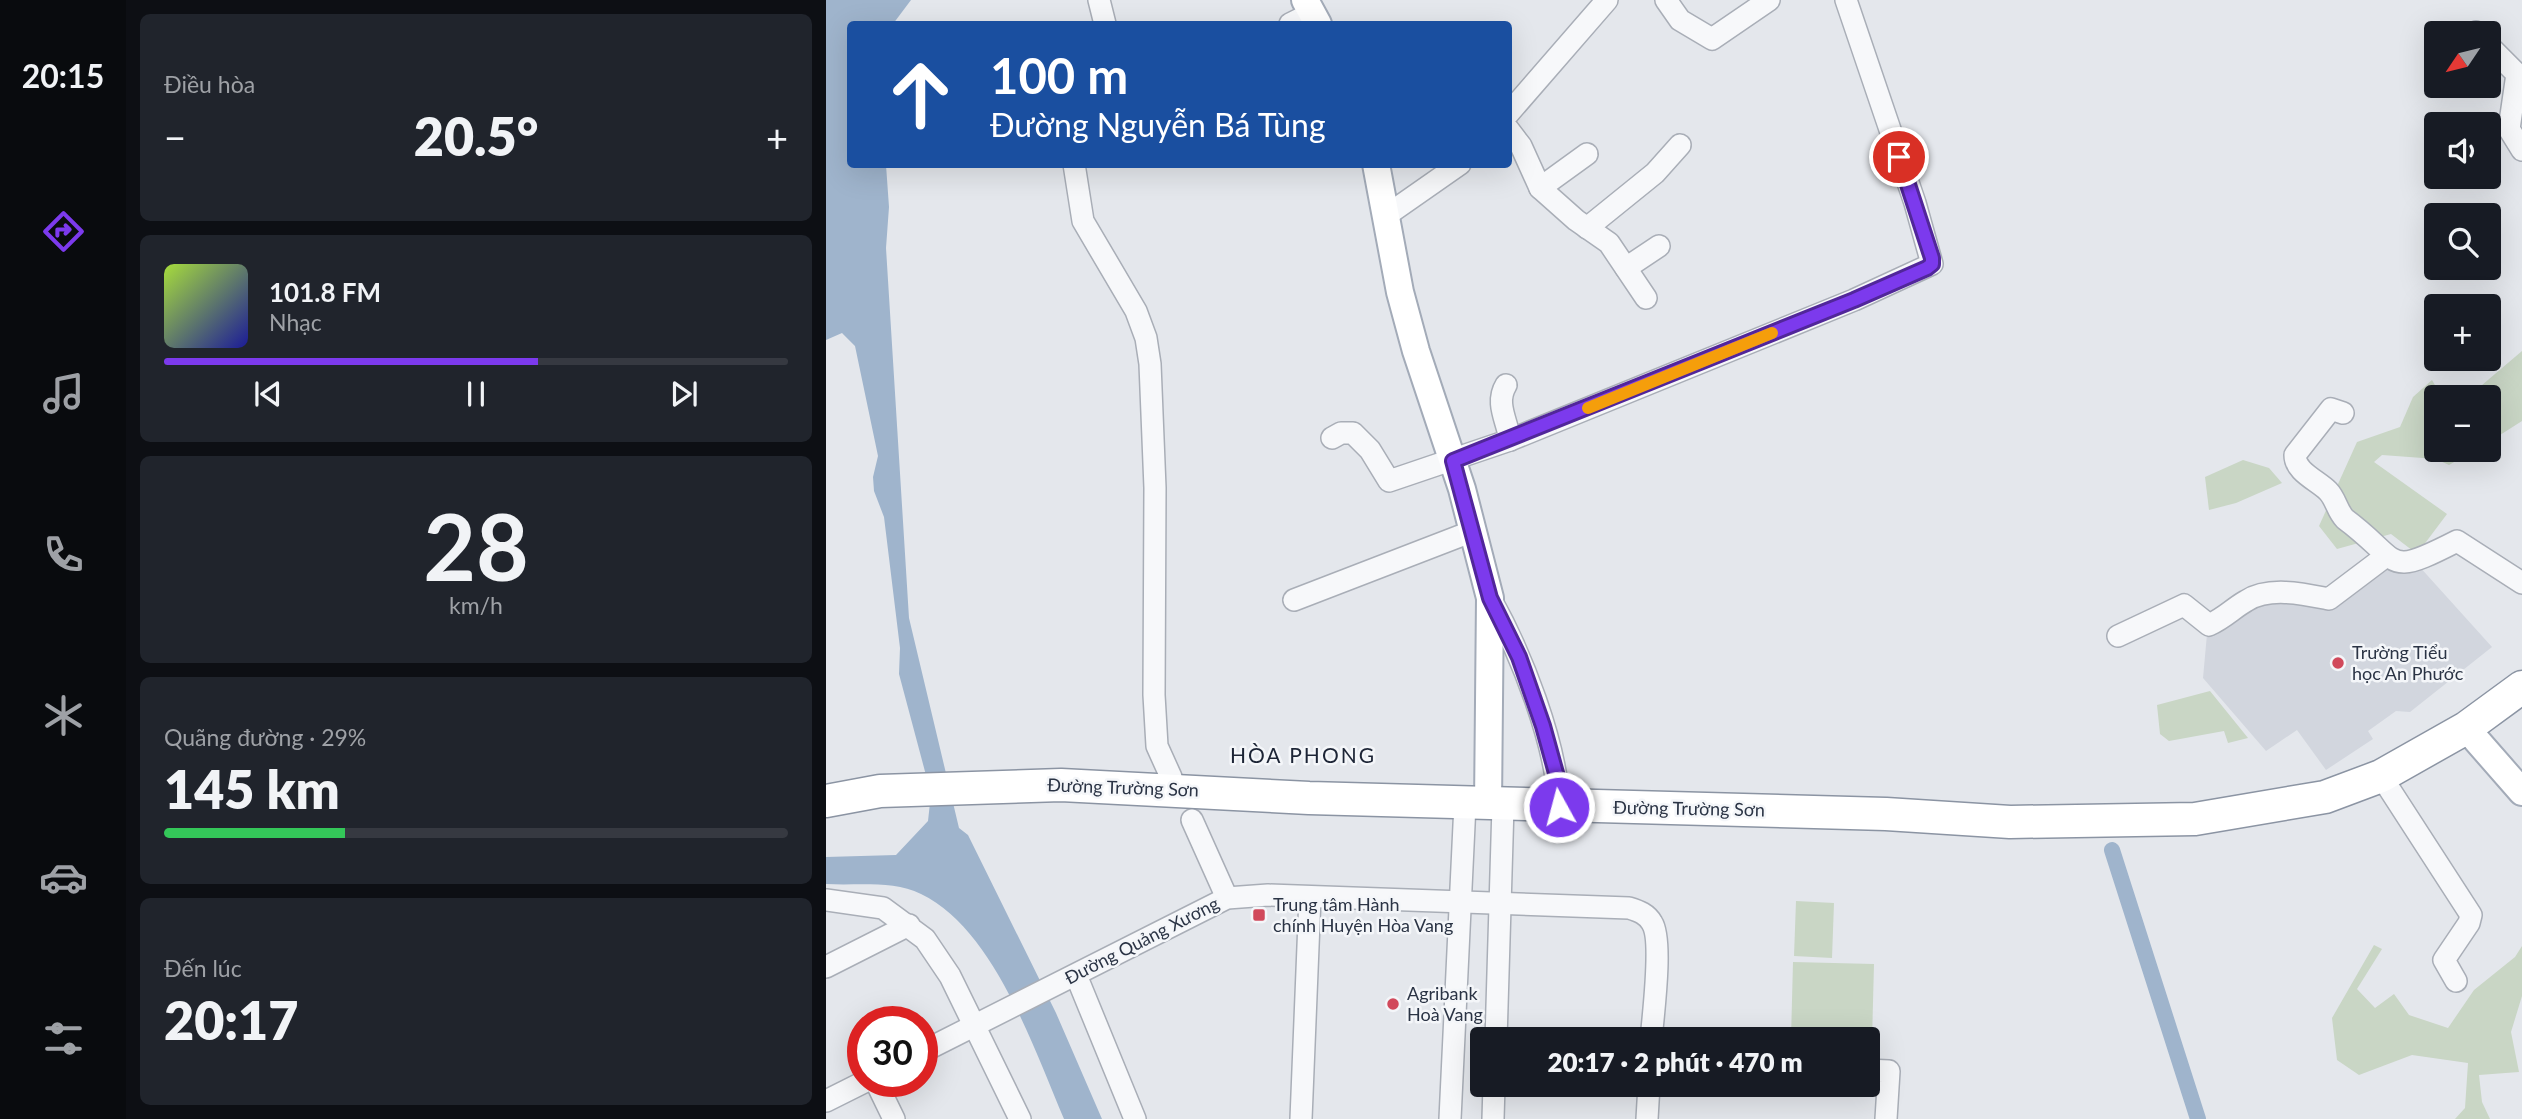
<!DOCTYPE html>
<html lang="vi">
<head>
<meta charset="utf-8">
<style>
  :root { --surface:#171b24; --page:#20242c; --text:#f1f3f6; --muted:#9ea1a6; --line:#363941; --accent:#7c3aed }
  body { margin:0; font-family:Lato,sans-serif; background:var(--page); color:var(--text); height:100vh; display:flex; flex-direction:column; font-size:26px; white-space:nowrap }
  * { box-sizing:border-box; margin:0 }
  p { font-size:23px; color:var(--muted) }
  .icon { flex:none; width:38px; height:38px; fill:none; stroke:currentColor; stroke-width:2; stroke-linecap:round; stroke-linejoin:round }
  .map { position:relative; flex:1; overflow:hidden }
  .drawer { display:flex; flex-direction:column; gap:14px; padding:14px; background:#0d0f14; width:700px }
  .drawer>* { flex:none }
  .top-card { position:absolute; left:21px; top:21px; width:665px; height:147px; border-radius:7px; box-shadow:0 7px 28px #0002; background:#1a4fa0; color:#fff; overflow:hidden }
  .needle { width:46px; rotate:235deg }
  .tools { position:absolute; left:1598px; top:21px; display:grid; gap:14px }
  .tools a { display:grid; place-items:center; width:77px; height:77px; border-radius:7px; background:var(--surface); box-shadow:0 7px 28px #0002; font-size:35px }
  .speed { position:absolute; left:21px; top:1006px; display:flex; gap:14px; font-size:35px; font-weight:700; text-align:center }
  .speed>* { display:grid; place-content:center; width:91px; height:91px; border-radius:50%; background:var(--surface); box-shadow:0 7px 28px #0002; line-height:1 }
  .speed .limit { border:10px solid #d22; background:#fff; color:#111 }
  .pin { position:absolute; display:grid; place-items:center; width:60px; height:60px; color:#fff; margin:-30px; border:4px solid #fff; border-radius:50%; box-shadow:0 2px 7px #0007 }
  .me { position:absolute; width:77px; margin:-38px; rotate:353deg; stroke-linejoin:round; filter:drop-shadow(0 0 5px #0008) }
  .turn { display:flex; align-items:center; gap:24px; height:147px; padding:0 28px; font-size:32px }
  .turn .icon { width:91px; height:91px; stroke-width:2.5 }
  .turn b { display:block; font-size:49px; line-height:60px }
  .big { font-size:52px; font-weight:800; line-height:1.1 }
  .drawer .widget { flex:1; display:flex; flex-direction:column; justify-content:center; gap:10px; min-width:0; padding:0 24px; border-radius:10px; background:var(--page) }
  .drawer .dial { align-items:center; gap:0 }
  .dial b { font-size:91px; line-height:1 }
  .song { display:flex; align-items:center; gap:21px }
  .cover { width:84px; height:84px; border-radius:10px; background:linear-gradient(135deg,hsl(80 70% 55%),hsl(240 70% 35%)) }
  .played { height:7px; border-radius:4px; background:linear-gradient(90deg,var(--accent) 60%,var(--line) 60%) }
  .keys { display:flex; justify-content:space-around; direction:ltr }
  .heat { display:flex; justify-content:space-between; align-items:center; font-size:38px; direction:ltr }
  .charge { height:10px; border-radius:5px; background:linear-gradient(90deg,#34c759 29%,var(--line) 0) }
  .trip { position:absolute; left:644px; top:1027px; width:410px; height:70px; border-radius:7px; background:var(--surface); box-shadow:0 7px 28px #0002; font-weight:800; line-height:70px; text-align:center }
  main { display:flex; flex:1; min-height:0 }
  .tabs { display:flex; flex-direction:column; width:126px; justify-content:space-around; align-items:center; background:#090b0e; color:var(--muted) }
  .tabs .icon { width:49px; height:49px }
  .tabs .active { color:var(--accent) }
  .tabs b { font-size:32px; color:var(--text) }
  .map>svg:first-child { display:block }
  .built { fill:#d2d6de }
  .green { fill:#c9d6c5 }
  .water { fill:#9fb4cc }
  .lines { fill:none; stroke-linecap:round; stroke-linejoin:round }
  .canal { stroke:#9fb4cc; stroke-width:16 }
  .minor-casing { stroke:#a9aeb7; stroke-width:24 }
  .major-casing { stroke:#a3abb8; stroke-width:30 }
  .highway-casing { stroke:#8b94a3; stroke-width:35 }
  .minor { stroke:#f7f8fa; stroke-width:21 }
  .major { stroke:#fff; stroke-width:26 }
  .highway { stroke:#fff; stroke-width:32 }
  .route-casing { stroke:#51269a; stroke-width:18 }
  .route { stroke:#7c3aed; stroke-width:12 }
  .slow { stroke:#f59e0b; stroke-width:12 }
  .poi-dot { fill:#d1495b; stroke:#f4f6f9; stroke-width:2.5 }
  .labels { text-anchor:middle; stroke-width:5; stroke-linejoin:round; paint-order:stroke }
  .poi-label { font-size:18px; fill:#2b3445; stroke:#f4f6f9; text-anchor:start }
  .street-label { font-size:18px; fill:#2b3445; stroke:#f4f6f9 }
  .quarter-label { font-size:21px; letter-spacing:2px; fill:#1d2536; stroke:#f4f6f9 }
</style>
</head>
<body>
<main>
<nav class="tabs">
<b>20:15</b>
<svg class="icon active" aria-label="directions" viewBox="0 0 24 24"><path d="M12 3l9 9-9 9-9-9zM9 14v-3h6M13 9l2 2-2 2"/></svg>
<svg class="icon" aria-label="music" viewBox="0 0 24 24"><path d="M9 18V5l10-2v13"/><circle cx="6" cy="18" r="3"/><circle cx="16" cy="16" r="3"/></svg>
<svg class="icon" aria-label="phone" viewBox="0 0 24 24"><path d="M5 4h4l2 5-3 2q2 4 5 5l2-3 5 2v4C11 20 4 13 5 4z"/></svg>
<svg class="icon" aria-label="climate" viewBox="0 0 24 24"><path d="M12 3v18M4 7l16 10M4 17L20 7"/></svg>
<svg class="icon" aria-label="car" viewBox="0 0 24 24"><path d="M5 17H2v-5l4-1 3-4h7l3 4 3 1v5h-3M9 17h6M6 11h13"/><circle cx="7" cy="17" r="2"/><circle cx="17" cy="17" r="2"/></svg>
<svg class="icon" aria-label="filters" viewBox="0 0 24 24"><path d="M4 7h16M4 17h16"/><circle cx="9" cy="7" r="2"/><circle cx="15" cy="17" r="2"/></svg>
</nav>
<section class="drawer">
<div class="widget"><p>Điều hòa</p>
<div class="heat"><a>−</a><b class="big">20.5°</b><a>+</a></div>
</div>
<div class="widget">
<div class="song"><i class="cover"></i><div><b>101.8 FM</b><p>Nhạc</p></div></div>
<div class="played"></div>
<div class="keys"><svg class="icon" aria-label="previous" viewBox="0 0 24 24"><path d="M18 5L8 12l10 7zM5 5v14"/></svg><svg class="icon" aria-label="pause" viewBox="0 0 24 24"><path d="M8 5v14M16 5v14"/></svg><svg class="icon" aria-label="next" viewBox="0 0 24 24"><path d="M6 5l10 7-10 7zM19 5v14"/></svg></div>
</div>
<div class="widget dial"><b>28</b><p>km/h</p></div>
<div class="widget"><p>Quãng đường · 29%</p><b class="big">145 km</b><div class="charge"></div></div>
<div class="widget"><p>Đến lúc</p><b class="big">20:17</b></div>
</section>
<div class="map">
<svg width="1696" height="1119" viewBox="0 0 1696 1119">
  <rect width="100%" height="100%" fill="#e4e7ec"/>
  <polygon class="built" points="1561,560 1592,565 1666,647 1584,712 1570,711 1542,731 1547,739 1500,770 1471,730 1440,751 1377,678 1381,634 1416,602 1505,601"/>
  <g class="green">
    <polygon points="1696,351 1696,421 1663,442 1662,397 1642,397"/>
    <polygon points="1606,380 1613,392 1638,397 1610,397 1610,450 1649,450 1623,465 1610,459 1556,455 1548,462 1621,514 1591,554 1565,534 1511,549 1493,526 1531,442 1574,427 1587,397"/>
    <polygon points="1417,460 1443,468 1456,483 1410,503 1383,510 1379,477"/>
    <polygon points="1384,691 1422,738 1402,743 1398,731 1343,741 1334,734 1331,705"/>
    <polygon points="970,901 1008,903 1006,958 968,956"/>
    <polygon points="1548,945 1556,949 1531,989 1549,1008 1568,994 1583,1015 1622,1028 1648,990 1689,957 1696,946 1696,996 1685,1032 1693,1072 1653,1075 1656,1102 1664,1119 1629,1119 1639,1108 1642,1063 1586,1055 1533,1075 1511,1060 1506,1018"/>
    <polygon points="967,962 1048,964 1046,1041 965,1039"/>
  </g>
  <path class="water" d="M0,0h85l-18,24h-43v140l36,1 3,42 -3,41 23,370 50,210 9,7 88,178 46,106h-38c-30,-70 -70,-190 -143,-225 -29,-14 -64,-8 -95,-10v-27l70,-2 32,-34 3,-27 -32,-120 1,-26 -16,-131 -10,-26 -1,-14 5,-21 -23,-110 -13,-13 -16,7z"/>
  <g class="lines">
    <polyline class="canal" points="1286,850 1372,1119"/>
    <defs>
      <g id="minor">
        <polyline points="273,0 279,24"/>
        <polyline points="840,0 854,20 886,39 943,0"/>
        <polyline points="464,24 486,13"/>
        <polyline points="1650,32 1651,33"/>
        <polyline points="1662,45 1691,74 1683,129 1696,150"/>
        <polyline points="682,114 781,0"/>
        <polyline points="682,129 695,146 714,188 750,220 783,243 820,298"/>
        <polyline points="248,164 257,221 310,311 320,338 324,364 329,488 328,695 331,746 345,777"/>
        <polyline points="714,188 761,154"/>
        <polyline points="561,215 634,164"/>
        <polyline points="761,228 829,173 854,145"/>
        <polyline points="800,268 833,246"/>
        <path d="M680,385c-11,18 1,35 4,55"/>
        <path d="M1517,413l-12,-4 -36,46c0,17 22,25 33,36 8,8 9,20 17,28 58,43 38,60 112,22l65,42"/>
        <polyline points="506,438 515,433 527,433 544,450 563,481 684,440 1028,300 1106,264 1089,203 1020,0"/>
        <path d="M664,598c31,55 67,146 69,209"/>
        <polyline points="468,600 647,531"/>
        <path d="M1292,636l66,-31 25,20c17,-8 23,-16 37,-24 23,-15 58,-7 83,-2l57,-43"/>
        <polyline points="1555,776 1645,915 1643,923 1618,960 1630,981"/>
        <polyline points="366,820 401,898"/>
        <polyline points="0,900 57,908 99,939 124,976 194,1119"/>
        <polyline points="0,967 83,925"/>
        <polyline points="250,975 309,1119"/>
        <polyline points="670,1040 677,806"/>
        <path d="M96,1052l305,-154 41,-3 361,13c10,3 18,6 23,15 11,17 1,93 -1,117"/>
        <polyline points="1041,1070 1063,1071 1060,1119"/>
        <polyline points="50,1082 68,1119"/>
        <polyline points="0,1101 38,1082"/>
        <polyline points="475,1119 484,897"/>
        <polyline points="624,1119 639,804"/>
        <polyline points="667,1119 668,1085"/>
        <polyline points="821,1119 823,1085"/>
      </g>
      <g id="major">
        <polyline points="479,0 492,24"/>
        <polyline points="550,164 574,292 590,351 636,489 664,598 662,805"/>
        <polyline points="1640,728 1696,792"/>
      </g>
      <polyline id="highway" points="0,801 54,791 235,785 483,798 1060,814 1184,822 1369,819 1499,797 1555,776 1640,728 1696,687"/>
    </defs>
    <use href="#minor" class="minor-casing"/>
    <use href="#major" class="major-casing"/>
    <use href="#highway" class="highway-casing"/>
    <use href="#minor" class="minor"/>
    <use href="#major" class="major"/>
    <use href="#highway" class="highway"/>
  </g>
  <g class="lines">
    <defs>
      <polyline id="route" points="733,807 733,784 717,726 693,657 664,598 627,461 1028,300 1101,268 1106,264 1106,258 1073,157"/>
    </defs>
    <use href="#route" class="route-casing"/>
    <use href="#route" class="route"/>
    <polyline class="slow" points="762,408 946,333"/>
  </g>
  <g class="poi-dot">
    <circle cx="1512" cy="663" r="7"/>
    <rect x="426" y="908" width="14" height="14" rx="3.5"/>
    <circle cx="567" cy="1004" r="7"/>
  </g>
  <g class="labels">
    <g class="poi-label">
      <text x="1526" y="659">Trường Tiểu<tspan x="1526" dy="21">học An Phước</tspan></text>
      <text x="447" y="911">Trung tâm Hành<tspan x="447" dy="21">chính Huyện Hòa Vang</tspan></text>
      <text x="581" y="1000">Agribank<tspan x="581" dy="21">Hoà Vang</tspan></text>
    </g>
    <g class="street-label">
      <text transform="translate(297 788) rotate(2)" y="6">Đường Trường Sơn</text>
      <text transform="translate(863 809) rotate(1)" y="6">Đường Trường Sơn</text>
      <text transform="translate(316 941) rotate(-27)" y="6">Đường Quảng Xương</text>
    </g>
    <g class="quarter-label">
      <text x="477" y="763">HÒA PHONG</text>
    </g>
  </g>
</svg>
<div class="tools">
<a><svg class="needle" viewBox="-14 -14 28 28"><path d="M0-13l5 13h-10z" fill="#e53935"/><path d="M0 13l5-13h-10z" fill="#9ea1a6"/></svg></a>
<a><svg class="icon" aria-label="sound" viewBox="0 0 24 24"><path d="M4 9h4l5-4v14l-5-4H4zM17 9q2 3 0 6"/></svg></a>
<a><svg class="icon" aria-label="search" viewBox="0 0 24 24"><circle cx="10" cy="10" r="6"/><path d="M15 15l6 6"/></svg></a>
<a>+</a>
<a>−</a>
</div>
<div class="speed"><div class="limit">30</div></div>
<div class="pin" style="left:1073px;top:157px;background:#d93025"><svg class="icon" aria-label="arrive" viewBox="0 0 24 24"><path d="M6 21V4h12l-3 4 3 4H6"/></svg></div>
<svg class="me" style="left:733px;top:807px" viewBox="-20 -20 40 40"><circle r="17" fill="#7c3aed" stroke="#fff" stroke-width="3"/><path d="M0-11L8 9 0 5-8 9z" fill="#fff"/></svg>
<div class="trip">20:17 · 2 phút · 470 m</div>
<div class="top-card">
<div class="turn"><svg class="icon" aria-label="ahead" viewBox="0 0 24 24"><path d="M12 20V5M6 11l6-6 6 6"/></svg><div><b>100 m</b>Đường Nguyễn Bá Tùng</div></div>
</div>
</div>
</main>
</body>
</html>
